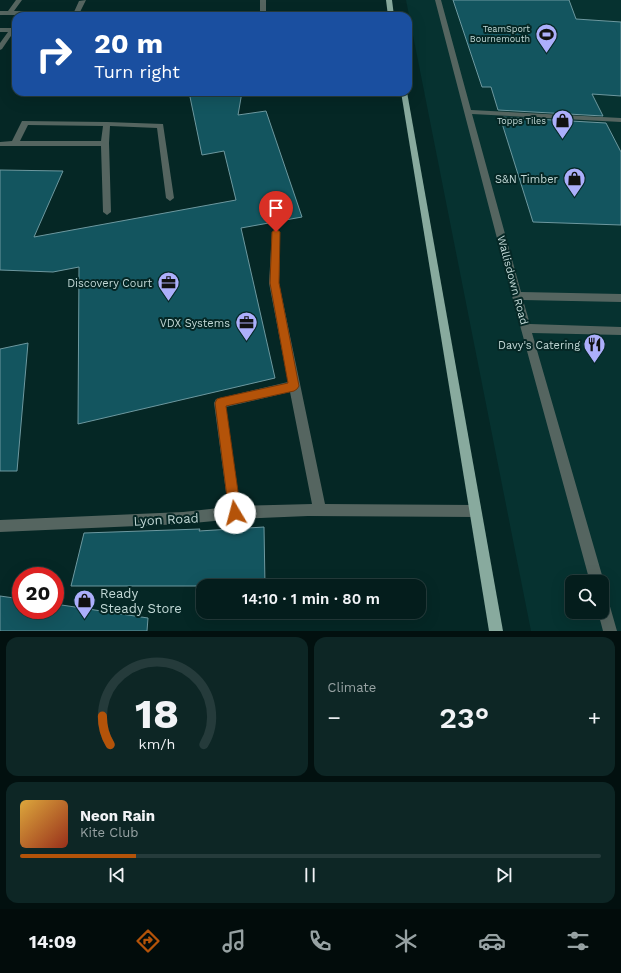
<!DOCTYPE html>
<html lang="en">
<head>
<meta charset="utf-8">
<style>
  :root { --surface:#041d1c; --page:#0d2625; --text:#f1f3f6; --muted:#97a2a3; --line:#253b3b; --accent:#b45309 }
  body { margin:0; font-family:"Work Sans",sans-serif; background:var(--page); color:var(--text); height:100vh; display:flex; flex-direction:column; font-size:15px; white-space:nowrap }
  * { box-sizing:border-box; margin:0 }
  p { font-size:13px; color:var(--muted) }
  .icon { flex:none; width:22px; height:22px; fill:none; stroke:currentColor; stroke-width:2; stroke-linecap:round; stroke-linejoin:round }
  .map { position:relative; height:631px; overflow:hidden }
  .details { display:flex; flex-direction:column; gap:6px; padding:6px; background:#02100f; flex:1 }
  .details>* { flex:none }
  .top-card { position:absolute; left:12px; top:12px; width:400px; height:84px; border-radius:12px; box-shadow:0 4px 16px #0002,0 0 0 1px var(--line); background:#1a4fa0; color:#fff; overflow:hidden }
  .buttons { position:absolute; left:565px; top:575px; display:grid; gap:8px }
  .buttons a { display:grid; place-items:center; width:44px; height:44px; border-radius:8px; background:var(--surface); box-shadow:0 4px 16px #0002,0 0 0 1px var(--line); font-size:20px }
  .speed { position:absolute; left:12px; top:567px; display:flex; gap:8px; font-size:20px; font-weight:700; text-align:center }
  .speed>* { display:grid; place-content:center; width:52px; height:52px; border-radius:50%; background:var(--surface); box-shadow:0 4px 16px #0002,0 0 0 1px var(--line); line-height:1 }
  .speed .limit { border:6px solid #d22; background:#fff; color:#111 }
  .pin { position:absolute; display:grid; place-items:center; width:34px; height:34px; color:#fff; margin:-41px -17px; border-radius:50% 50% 50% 0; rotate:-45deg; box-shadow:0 0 4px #0007 }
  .pin .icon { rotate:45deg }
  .me { position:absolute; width:44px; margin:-22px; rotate:352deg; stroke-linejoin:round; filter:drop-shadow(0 0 3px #0008) }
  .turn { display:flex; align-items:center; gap:14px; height:84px; padding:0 16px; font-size:18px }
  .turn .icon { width:52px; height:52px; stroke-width:2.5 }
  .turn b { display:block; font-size:28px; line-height:34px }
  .big { font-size:30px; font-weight:600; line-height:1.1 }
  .details .widget { flex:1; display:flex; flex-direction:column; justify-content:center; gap:6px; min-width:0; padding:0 14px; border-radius:12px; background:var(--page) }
  .details .dial { align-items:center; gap:0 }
  .dial svg { height:104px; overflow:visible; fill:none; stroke:var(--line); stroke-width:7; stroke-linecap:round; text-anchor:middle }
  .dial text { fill:var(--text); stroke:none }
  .song { display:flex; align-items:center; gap:12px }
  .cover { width:48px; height:48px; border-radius:6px; background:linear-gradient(135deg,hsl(40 70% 55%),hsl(10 70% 35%)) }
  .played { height:4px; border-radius:2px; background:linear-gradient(90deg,var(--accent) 20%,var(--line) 20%) }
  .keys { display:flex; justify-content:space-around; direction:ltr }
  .heat { display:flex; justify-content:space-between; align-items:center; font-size:22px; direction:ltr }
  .details .tiles { flex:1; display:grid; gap:6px; grid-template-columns:1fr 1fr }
  .widget:last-child { grid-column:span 2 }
  .trip { position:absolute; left:196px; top:579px; width:230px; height:40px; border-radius:12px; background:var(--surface); box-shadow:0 4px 16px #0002,0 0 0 1px var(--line); font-weight:600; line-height:40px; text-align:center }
  .dock { display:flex; height:64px; justify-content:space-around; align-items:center; background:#020c0b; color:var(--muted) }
  .dock .icon { width:28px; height:28px }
  .dock .active { color:var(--accent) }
  .dock b { font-size:18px; color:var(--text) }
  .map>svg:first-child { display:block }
  .built { fill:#063230; fill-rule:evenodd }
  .building { fill:#13555f; stroke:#6d989f }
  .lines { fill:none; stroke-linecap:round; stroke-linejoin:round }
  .minor { fill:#556560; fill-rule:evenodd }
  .major { fill:#88aa9e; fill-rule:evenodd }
  .route { fill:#b45309; stroke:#753606 }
  .labels { text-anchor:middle; stroke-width:4; stroke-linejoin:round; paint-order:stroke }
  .far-poi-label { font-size:9px; fill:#c2d8d6; stroke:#052725; text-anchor:end }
  .poi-label { font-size:11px; fill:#c2d8d6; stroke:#052725; text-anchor:end }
  .street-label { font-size:11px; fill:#c2d8d6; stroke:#052725 }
  .near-street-label { font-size:13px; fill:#c2d8d6; stroke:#052725 }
  .near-poi-label { font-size:13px; fill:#c2d8d6; stroke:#052725; text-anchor:start }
</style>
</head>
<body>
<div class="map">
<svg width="621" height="631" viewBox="0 0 621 631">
  <rect width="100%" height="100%" fill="#052725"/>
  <path class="built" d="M406,0h215v631h-90zM572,582h30v30h-30z"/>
  <g class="building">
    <polygon points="453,0 569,0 576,19 621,22 621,96 592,94 603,116 498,110 491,87 482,87"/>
    <polygon points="189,92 242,92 238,115 266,111 302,217 241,228 275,378 78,424 79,267 53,272 0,270 0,170 63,171 34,237 236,200 224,151 202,155"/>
    <polygon points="500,117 606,123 621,152 621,225 533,222"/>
    <polygon points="28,343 17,471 0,471 0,349"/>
    <polygon points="264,527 265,586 71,586 84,533 200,529 199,531"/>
    <polygon points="0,596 21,599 21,610 55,610 55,604 148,618 147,631 0,631"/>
  </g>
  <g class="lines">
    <g class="minor">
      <polygon points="16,0 22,0 14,11 74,12 79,1 86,0 80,12 260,13 260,0 266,0 266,14 345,14 348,16 0,15 0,11 8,11"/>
      <polygon points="435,0 441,0 471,110 621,118 621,122 472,114 521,292 621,294 621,302 523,300 530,324 621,327 621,335 532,333 604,582 602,586 602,582 590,582 512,296"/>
      <polygon points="0,28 12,28 15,30 2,49 0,50 0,43 8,32 0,32"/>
      <polygon points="262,92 268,92 268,93 265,95"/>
      <path d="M22,121l85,1 56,2 11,74 -4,3 -4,-3 -9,-70 -47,-2 -1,17 2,69 -4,3 -4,-3 -2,-66h-101v-4l12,-1zM28,125l75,1 -2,15h-81z"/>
      <path d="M276,229l4,3 -1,51 46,221 150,1 4,2 2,4 -2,4 -4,2 -167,-1 -73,3 -52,5 -183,8v-12l183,-8 45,-5 -14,-104 2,-4 72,-17 -19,-99 3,-51zM290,392l22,112 -72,2 -14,-99z"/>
      <polygon points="602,594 607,596 617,631 603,631 598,612 602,612"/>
    </g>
    <g class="major">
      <polygon points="386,0 392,0 394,16 388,16"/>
      <polygon points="401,92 407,92 503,631 489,631"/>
    </g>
  </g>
  <polygon class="route" points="276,229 280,232 279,283 299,386 297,389 294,391 226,406 241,513 239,517 235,519 231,517 229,513 215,403 217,399 220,398 288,383 270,283 272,232"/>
  <defs>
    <symbol id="stadium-pin" viewBox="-11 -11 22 30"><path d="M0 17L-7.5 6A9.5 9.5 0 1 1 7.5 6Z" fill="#acaffb" stroke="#052725"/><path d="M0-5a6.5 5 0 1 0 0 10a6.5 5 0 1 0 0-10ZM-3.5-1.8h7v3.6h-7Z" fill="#111"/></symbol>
    <symbol id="shop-pin" viewBox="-11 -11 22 30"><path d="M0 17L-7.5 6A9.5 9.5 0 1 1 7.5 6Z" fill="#acaffb" stroke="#052725"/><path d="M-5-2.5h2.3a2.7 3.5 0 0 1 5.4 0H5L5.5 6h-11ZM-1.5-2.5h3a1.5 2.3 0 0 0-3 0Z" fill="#111"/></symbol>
    <symbol id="office-pin" viewBox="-11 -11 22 30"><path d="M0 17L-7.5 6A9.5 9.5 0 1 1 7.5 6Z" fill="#acaffb" stroke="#052725"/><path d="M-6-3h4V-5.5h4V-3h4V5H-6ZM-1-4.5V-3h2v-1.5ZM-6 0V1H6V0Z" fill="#111"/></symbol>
    <symbol id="restaurant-pin" viewBox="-11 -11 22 30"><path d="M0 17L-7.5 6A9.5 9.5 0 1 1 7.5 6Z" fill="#acaffb" stroke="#052725"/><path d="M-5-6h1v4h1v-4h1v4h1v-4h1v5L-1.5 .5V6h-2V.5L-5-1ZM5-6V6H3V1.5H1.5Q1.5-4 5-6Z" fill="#111"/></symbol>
  </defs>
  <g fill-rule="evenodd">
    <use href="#stadium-pin" x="534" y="22" width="25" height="34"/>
    <use href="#shop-pin" x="550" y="108" width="25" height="34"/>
    <use href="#shop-pin" x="562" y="166" width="25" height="34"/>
    <use href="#office-pin" x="156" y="270" width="25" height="34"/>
    <use href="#office-pin" x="234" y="310" width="25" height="34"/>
    <use href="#restaurant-pin" x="582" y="332" width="25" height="34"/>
    <use href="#shop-pin" x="72" y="588" width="25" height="34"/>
  </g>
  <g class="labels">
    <g class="far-poi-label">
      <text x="530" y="32">TeamSport<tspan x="530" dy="10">Bournemouth</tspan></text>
      <text x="546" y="124">Topps Tiles</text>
    </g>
    <g class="poi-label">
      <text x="558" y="183">S&amp;N Timber</text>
      <text x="152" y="287">Discovery Court</text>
      <text x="230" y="327">VDX Systems</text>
      <text x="580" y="349">Davy's Catering</text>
    </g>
    <g class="street-label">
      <text transform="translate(513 280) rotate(75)" y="4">Wallisdown Road</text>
    </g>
    <g class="near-street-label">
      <text transform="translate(166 519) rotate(-3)" y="5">Lyon Road</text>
    </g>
    <g class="near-poi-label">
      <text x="100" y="598">Ready<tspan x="100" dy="15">Steady Store</tspan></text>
    </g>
  </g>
</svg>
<div class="buttons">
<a><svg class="icon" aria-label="search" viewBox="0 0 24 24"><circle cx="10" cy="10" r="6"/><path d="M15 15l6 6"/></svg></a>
</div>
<div class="speed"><div class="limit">20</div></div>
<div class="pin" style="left:276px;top:232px;background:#d93025"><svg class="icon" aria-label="arrive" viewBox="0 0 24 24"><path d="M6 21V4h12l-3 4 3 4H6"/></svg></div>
<svg class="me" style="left:235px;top:513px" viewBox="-20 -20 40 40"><circle r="19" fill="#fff"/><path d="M0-13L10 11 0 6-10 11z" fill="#b45309"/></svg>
<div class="trip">14:10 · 1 min · 80 m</div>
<div class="top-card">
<div class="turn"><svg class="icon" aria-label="right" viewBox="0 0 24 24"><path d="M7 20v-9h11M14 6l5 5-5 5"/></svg><div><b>20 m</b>Turn right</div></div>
</div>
</div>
<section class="details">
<div class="tiles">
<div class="widget dial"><svg viewBox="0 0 100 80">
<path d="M14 69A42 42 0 1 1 86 69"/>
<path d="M14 69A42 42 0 0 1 8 47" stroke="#b45309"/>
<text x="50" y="56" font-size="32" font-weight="700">18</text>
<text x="50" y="72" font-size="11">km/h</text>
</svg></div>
<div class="widget"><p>Climate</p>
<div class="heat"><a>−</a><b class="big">23°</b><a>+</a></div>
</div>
<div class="widget">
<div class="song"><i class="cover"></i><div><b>Neon Rain</b><p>Kite Club</p></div></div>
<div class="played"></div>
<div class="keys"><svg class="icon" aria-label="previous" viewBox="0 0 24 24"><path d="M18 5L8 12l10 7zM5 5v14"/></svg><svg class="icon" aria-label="pause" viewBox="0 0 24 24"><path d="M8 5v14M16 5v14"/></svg><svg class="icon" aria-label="next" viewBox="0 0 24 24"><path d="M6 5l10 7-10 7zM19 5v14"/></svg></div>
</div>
</div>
</section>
<nav class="dock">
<b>14:09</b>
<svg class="icon active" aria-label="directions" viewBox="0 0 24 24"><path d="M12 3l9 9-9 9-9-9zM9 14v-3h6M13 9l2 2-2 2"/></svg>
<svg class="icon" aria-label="music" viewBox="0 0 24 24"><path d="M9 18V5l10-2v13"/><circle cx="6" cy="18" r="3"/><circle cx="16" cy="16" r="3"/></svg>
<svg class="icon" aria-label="phone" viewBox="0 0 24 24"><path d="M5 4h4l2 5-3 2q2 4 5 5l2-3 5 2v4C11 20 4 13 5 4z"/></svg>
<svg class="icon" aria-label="climate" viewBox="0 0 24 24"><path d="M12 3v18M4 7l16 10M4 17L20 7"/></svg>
<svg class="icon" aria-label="car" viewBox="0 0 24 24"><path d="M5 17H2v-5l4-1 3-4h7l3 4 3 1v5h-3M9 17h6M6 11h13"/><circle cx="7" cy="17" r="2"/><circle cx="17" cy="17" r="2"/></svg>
<svg class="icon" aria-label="filters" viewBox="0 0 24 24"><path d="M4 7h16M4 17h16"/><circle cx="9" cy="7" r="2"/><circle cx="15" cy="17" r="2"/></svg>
</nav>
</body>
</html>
